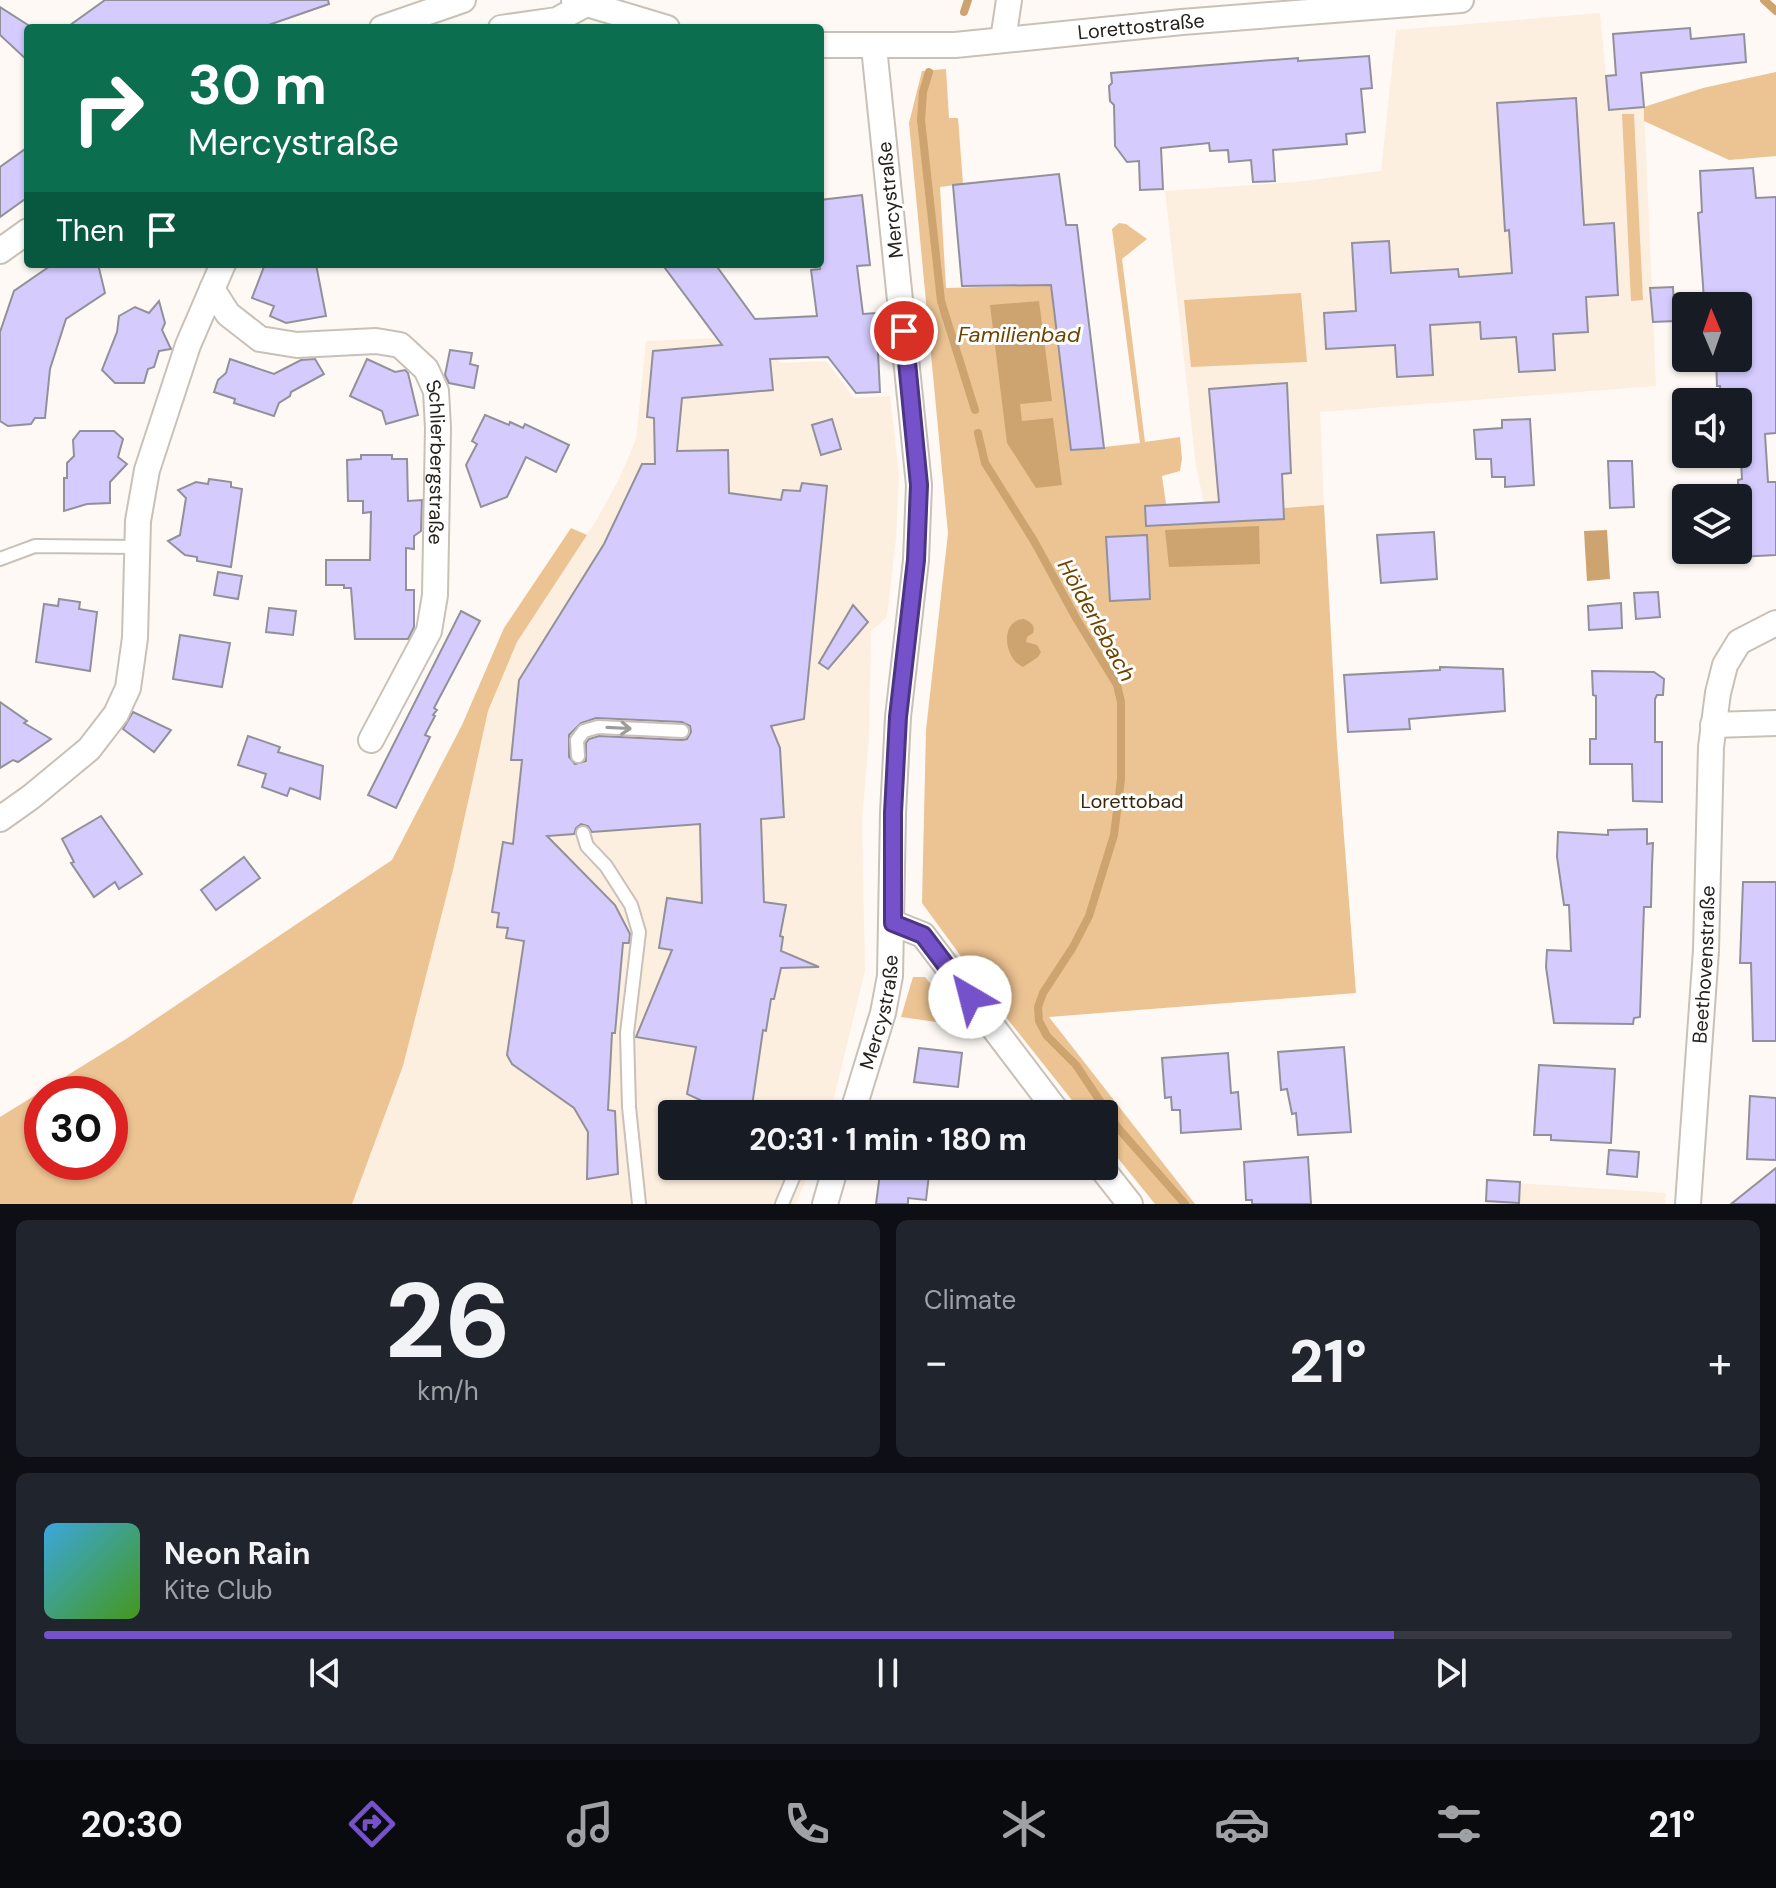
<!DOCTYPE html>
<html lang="en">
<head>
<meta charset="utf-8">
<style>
  :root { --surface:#171b24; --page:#20242c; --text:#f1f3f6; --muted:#9ea1a6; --line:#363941; --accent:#7551ca }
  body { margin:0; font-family:"DM Sans",sans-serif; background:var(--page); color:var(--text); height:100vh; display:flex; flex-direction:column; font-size:30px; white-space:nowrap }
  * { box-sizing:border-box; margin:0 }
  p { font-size:26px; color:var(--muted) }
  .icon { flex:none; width:44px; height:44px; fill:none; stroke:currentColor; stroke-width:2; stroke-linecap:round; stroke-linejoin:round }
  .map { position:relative; height:1204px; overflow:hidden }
  .side { display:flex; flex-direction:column; gap:16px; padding:16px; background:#0d0f14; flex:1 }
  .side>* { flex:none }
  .guide { position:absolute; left:24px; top:24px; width:800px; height:244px; border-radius:8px; box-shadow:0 2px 6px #0004; background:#0b6e4f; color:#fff; overflow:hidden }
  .needle { width:52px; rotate:358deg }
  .buttons { position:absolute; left:1672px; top:292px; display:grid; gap:16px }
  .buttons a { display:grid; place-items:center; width:80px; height:80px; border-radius:8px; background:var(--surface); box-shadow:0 2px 6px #0004; font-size:40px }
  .speed { position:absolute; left:24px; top:1076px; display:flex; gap:16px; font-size:40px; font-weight:700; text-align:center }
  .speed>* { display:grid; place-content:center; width:104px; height:104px; border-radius:50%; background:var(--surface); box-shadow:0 2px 6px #0004; line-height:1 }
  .speed .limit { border:12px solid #d22; background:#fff; color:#111 }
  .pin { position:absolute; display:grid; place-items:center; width:68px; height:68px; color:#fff; margin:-34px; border:4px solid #fff; border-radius:50%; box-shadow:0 2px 8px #0007 }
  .me { position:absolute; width:88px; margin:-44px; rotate:323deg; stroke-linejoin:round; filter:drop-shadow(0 0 6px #0008) }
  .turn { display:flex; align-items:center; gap:28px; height:168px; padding:0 32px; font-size:36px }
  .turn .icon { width:104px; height:104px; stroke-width:2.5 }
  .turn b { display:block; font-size:56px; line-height:68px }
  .then { display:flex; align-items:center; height:76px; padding:0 32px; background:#0003; gap:16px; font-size:30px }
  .big { font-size:60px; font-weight:700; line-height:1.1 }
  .side .card { flex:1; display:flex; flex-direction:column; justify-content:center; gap:12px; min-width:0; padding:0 28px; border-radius:12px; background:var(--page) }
  .side .dial { align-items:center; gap:0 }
  .dial b { font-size:104px; line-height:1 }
  .song { display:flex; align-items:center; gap:24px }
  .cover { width:96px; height:96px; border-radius:12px; background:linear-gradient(135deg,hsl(200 70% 55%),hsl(100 70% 35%)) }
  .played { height:8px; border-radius:4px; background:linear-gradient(90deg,var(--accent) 80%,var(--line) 80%) }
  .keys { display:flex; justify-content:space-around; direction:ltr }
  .heat { display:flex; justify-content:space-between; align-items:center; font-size:44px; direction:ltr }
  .side .tiles { flex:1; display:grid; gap:16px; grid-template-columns:1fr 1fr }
  .card:last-child { grid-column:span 2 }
  .trip { position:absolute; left:658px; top:1100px; width:460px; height:80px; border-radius:8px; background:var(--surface); box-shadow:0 2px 6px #0004; font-weight:700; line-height:80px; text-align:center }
  .tabs { display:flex; height:128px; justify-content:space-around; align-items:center; background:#090b0e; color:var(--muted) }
  .tabs .icon { width:56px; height:56px }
  .tabs .selected { color:var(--accent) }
  .tabs b { font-size:36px; color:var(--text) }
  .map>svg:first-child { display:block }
  .built { fill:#fdefe0 }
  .green { fill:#ecc392; fill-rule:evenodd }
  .water { fill:#cda36f }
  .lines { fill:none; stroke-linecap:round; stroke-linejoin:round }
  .stream { stroke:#cda36f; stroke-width:8 }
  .building { fill:#d5ccfd; stroke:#92909a; stroke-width:2; fill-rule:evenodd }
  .service-casing { stroke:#c9c1b8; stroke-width:16 }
  .minor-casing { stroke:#c9c1b8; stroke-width:28 }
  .service { stroke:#fff; stroke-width:12 }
  .minor { stroke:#fff; stroke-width:24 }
  .oneway { stroke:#9d9c9a }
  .route-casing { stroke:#4c3583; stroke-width:20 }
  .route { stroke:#7551ca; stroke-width:14 }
  .labels { text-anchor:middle; stroke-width:6; stroke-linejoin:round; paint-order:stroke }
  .street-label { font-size:20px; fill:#25221e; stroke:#fff }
  .park-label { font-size:20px; fill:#3a2810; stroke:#fff }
  .water-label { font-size:22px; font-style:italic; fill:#6e4500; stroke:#fff }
</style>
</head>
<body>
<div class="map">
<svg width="1776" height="1204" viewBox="0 0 1776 1204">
  <rect width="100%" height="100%" fill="#fef9f4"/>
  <g class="built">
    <polygon points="1600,13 1609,109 1644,107 1656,386 1320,412 1324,505 1284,508 1282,499 1204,503 1196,466 1165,191 1296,182 1381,171 1396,30"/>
    <polygon points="752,335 781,363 826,361 854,398 890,396 899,475 896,539 887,617 871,631 869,735 862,822 865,971 830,1114 672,1114 672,1166 811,1166 796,1204 352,1204 403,1066 453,870 488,711 517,642 597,519 620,477 636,439 646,341 715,338 751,339"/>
    <polygon points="1487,1181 1666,1193 1665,1204 1486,1204"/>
  </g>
  <g class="green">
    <polygon points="946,69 949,118 958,118 963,184 940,187 946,288 1051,285 1052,298 1085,295 1104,447 1140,443 1112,229 1119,223 1126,224 1147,239 1122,259 1145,442 1180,437 1182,459 1180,471 1162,476 1166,504 1283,499 1284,508 1324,505 1337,745 1356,993 1049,1017 1195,1204 1155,1204 1104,1141 1104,1114 1083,1114 1001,1011 922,903 926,730 948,533 909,123 922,71"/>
    <polygon points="1776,72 1776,156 1729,160 1644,121 1644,107 1703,88"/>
    <polygon points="1622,114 1634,114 1643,300 1631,301"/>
    <polygon points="1301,293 1307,362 1191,367 1184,300"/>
    <path d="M571,528l16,7 -70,107 -29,69 -35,159 -50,196 -51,138h-352v-87l126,-78 266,-179 70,-135 42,-97zM110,1094v68h-68v-68z"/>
    <polygon points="913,977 925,977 965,1026 901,1017"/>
  </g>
  <g class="water">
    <polygon points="1039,301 1052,401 1020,404 1022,421 1053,418 1062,485 1036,488 1007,443 990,305"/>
    <polygon points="1259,526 1260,564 1169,567 1165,530"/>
    <polygon points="1607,530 1610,579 1587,581 1584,531"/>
    <path d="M1024,619c7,3 12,7 9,14l-6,4 -1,5 11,3 4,7 -3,5 -15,10c-19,-8 -24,-47 1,-48z"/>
  </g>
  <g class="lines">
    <g class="stream">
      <polyline points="1764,0 1776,11"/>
      <polyline points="964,12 968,0"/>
      <polyline points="929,72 923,92 921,120 941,301 975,410"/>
      <polyline points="978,433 985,463 1034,541 1076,618 1117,685 1121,702 1121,779 1114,835 1089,916 1073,947 1043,993 1038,1007 1039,1021 1047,1036 1076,1065 1118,1128 1185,1204"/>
    </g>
  </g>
  <g class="building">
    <polygon points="105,0 328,0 329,4 260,28 66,28"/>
    <polygon points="0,7 28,25 28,61 0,35"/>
    <polygon points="1690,28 1691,39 1744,34 1746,62 1641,73 1644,107 1609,110 1606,76 1616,75 1613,34"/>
    <polygon points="1369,56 1372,88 1361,89 1365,132 1346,134 1347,144 1273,150 1275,181 1253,182 1251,160 1229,162 1228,150 1210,151 1209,143 1161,148 1163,189 1140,190 1139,161 1127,162 1115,146 1114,105 1110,101 1109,86 1112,83 1111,73 1298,58 1298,61"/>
    <polygon points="1576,98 1584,225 1614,223 1618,295 1586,297 1588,332 1553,334 1555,370 1519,372 1516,337 1481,339 1480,322 1430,325 1433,375 1397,377 1395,345 1326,349 1324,313 1356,311 1352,243 1389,241 1391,273 1458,269 1459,277 1512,273 1509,230 1505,231 1497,103"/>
    <polygon points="28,147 28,197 0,217 0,167"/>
    <polygon points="1753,168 1756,198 1776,197 1776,433 1765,434 1768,482 1776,482 1776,555 1738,557 1738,480 1742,479 1738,402 1721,402 1720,386 1717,386 1716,358 1738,358 1738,298 1704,300 1698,213 1702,212 1700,171"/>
    <polygon points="1059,174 1066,225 1077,225 1104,448 1071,450 1051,285 962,286 953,185"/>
    <path d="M862,195l8,70 -13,1 6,48 13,-1 4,79 -24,1 -28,-36 -58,2 3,31 -91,8 -5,53 51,-1 1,43 52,7 2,-10 17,1 2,-8 25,3 -23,233 -33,7 9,22 4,69 -23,2 3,83 22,3 -6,31 3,1 -2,14 38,16 -38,1 -7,31h-3l-5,32 -3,-1 -11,76 -20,-3 -2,11 -43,-20 9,-47 -60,-10 36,-87 -13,-2 8,-50 35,5 -2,-79 -108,8 -4,-6 -7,-2 -5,4 -2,6 -27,2 68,69 15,29 -1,9h-6l-8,90h-3l-4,77 7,1 3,63 -31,5 1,-47 -14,-24 -62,-44 -5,-9 17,-114 -18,-3 2,-10 -11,-1 2,-14 -7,-1 11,-70 10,2 9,-84h-11l8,-80 85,-136 38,-80h13l-1,-46 -7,-1 6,-66 69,-6 -60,-81h53l40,55 62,-3 -6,-46 9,-1v-69zM596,718l86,4 8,4 1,6 -4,7 -5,1 -83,-4 -10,3 -3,4v18l-11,3 -6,-7v-22l12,-12z"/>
    <polygon points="53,264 98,264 105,293 66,319 50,369 45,418 35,418 31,424 8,426 0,421 0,332 14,291"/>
    <polygon points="265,264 316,264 326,316 286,323 270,316 274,306 252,298"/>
    <polygon points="1673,287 1675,321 1653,322 1650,288"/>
    <polygon points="159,301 165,323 162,330 171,349 159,351 154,367 148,369 144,383 115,383 102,370 117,332 119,316 135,307 149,313"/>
    <polygon points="450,350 472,353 470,364 478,366 474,388 449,383 445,375"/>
    <polygon points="230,359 274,374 301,360 315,359 324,374 291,392 290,396 279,403 274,416 234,403 235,399 214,392 218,380 226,373"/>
    <polygon points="367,359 395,372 405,370 408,373 418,415 386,424 382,411 350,396"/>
    <polygon points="1287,383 1291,473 1282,474 1284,519 1146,526 1145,506 1219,502 1209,389"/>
    <polygon points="485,415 509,425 510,422 523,428 525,424 569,445 556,472 526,457 507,497 481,507 466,465 477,444 472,441"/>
    <polygon points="832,419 841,449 821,455 812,425"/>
    <polygon points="1530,419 1534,485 1505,487 1505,477 1492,477 1491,459 1476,459 1474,430 1502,428 1502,420"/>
    <polygon points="80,431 114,431 123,439 118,457 127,464 110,482 110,503 87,504 64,511 64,478 67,478 67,463 74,456 73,440"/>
    <polygon points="361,455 392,455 392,459 407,459 408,501 422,500 421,531 414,536 414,549 406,548 406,590 414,590 414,627 408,639 355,639 351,588 344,588 344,585 326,585 326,560 370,560 371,512 363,513 363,501 348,501 347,460 361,459"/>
    <polygon points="1608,461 1632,461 1634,507 1610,508"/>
    <polygon points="209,479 231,482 231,487 242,489 231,567 197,561 197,557 185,555 168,541 180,535 186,498 178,490 196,482 208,484"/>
    <polygon points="1434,532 1437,579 1381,583 1377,535"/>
    <polygon points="1147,535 1150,599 1110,601 1106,537"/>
    <polygon points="218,572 242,576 238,599 214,595"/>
    <polygon points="1658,592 1660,617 1636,619 1634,593"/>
    <polygon points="59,599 80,602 79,609 97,612 90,671 36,662 44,604 58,606"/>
    <polygon points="1621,603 1622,628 1589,630 1588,606"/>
    <polygon points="853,605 868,622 828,669 819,663"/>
    <polygon points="269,608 296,611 293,635 266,632"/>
    <polygon points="461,611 480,621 434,708 437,710 433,715 435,716 425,735 430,737 396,808 368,795"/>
    <polygon points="180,635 230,643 222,687 173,679"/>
    <polygon points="1440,667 1503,669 1505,711 1409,719 1410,729 1348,732 1344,675 1440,670"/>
    <polygon points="1592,671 1654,672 1664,679 1663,695 1657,695 1655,699 1655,742 1662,742 1662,802 1633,801 1632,764 1590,764 1590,739 1596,739 1596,696 1593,695"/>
    <polygon points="0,702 27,721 24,723 51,739 18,762 13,760 0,768"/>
    <polygon points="133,712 171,730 154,752 123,729"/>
    <polygon points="248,736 280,747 278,752 323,766 320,799 290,788 287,796 262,787 266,774 238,765"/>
    <polygon points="101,816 142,874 119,889 115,882 94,897 71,863 74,862 62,839"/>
    <polygon points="1647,829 1647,844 1653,843 1652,866 1651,907 1644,907 1640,1017 1634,1018 1633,1024 1554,1023 1546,967 1547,950 1571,951 1569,905 1564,905 1557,857 1558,832 1608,835 1608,830"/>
    <polygon points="244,857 260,878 216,910 201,890"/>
    <polygon points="1743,882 1776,882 1776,1041 1753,1041 1751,963 1740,963"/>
    <polygon points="1344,1047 1351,1132 1298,1135 1296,1113 1292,1114 1287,1089 1281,1090 1278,1052"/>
    <polygon points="919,1048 962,1053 958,1087 914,1082"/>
    <polygon points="1228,1053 1231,1093 1238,1092 1241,1129 1181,1133 1180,1110 1172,1110 1171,1097 1165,1098 1162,1058"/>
    <polygon points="1539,1065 1615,1069 1611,1143 1551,1140 1551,1135 1534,1135"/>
    <polygon points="1750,1096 1776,1098 1776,1160 1747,1159"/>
    <polygon points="1609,1150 1639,1152 1637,1177 1607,1174"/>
    <polygon points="1308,1157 1311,1204 1252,1204 1252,1200 1246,1200 1244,1162"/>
    <polygon points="881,1166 930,1166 926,1200 908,1198 908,1204 876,1204"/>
    <polygon points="1776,1168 1776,1204 1731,1204"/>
    <polygon points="1487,1180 1520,1182 1519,1203 1486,1201"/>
  </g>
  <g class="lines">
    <defs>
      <g id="service">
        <polyline points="0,559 35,546 137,547"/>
        <polyline points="578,756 577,740 584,731 598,727 682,731"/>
        <polyline points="583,833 587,846 606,866 631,905 639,932 627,1033 629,1107 639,1204"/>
        <polyline points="782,1204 798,1166"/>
      </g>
      <g id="minor">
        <polyline points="574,0 667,28"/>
        <polyline points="382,28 463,0"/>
        <polyline points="501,28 557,20 586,4"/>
        <polyline points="1003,40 1009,0"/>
        <path id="s1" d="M820,45h135l227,-23 279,-22"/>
        <polyline points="0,251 28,231"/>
        <path id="s2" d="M212,289l16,25 32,25 37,6 79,-4 24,4 26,24 10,22 2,37 -3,167 -6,36 -58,109"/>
        <polyline points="1713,725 1776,723"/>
        <polyline points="0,819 31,797 89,749 116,714 128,688 135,638 138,521 147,470 188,345 223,264"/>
        <polyline points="893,923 923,935 1059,1114"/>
        <path id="s3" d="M852,1114l31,-101 7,-37 3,-163 5,-96 18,-157 3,-75 -45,-438"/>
        <polyline points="1100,1166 1130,1204"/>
        <polyline points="825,1204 836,1166"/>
        <path id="s4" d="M1688,1204l18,-254 5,-203 7,-54 7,-28 14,-23 37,-19"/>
      </g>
    </defs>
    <use href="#service" class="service-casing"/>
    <use href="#minor" class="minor-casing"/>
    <use href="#service" class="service"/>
    <use href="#minor" class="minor"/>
  </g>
  <defs><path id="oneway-shaft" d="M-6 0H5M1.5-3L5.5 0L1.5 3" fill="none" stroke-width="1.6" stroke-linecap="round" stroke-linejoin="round" transform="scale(2)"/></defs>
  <use class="oneway" href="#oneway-shaft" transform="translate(619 728) rotate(3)"/>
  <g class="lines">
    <defs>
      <polyline id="route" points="904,331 919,485 916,560 898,717 893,813 893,923 923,935 970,997"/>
    </defs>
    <use href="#route" class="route-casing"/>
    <use href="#route" class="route"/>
  </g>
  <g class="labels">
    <g class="street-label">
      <text dy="7" stroke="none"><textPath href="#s1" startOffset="322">Lorettostraße</textPath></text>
      <text transform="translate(890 200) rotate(-96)" y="7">Mercystraße</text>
      <text dy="7" stroke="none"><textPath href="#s2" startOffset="342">Schlierbergstraße</textPath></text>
      <text dy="7" stroke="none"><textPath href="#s4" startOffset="240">Beethovenstraße</textPath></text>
      <text dy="7" stroke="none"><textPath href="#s3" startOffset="106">Mercystraße</textPath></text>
    </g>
    <g class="park-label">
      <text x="1132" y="808">Lorettobad</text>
    </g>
    <g class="water-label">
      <text x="1019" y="342">Familienbad</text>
      <text transform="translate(1097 620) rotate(61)" y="8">Hölderlebach</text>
    </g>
  </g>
</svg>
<div class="buttons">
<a><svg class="needle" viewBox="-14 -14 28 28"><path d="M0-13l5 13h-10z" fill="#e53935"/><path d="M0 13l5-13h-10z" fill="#9ea1a6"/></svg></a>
<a><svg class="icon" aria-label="sound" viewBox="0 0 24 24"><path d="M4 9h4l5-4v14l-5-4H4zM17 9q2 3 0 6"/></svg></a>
<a><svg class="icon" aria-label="layers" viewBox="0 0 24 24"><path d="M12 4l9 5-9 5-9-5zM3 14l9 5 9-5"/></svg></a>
</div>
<div class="speed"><div class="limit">30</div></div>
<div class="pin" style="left:904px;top:331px;background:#d93025"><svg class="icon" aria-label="arrive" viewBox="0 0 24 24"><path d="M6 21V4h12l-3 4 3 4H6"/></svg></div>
<svg class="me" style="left:970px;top:997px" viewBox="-20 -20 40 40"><circle r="19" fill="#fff"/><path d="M0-13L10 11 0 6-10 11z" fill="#7551ca"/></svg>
<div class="trip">20:31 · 1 min · 180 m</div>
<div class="guide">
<div class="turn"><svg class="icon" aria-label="right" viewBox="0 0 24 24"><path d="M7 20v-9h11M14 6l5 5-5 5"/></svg><div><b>30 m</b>Mercystraße</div></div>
<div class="then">Then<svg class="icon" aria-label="arrive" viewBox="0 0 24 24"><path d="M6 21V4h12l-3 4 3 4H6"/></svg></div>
</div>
</div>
<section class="side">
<div class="tiles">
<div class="card dial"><b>26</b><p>km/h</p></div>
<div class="card"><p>Climate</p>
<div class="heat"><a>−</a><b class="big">21°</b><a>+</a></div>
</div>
<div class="card">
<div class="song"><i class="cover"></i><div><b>Neon Rain</b><p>Kite Club</p></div></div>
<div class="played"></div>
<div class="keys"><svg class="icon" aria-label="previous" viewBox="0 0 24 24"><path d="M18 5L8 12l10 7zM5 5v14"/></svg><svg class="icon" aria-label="pause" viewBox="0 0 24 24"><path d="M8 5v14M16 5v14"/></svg><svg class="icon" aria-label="next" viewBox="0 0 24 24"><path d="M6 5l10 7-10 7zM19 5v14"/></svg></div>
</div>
</div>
</section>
<nav class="tabs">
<b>20:30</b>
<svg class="icon selected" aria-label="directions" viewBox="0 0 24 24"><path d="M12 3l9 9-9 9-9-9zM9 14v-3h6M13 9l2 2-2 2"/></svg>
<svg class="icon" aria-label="music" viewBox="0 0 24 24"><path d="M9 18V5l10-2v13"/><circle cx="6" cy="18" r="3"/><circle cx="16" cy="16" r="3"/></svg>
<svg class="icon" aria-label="phone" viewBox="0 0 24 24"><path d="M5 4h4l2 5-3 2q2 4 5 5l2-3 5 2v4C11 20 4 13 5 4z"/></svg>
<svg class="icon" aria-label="climate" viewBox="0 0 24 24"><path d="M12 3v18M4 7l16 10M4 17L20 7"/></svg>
<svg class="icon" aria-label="car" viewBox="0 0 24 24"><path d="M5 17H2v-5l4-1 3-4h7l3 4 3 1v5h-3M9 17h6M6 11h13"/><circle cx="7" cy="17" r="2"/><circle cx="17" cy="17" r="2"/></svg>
<svg class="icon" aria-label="filters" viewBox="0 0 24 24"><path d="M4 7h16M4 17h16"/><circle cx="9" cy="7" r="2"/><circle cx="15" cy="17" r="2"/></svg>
<b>21°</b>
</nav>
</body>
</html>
